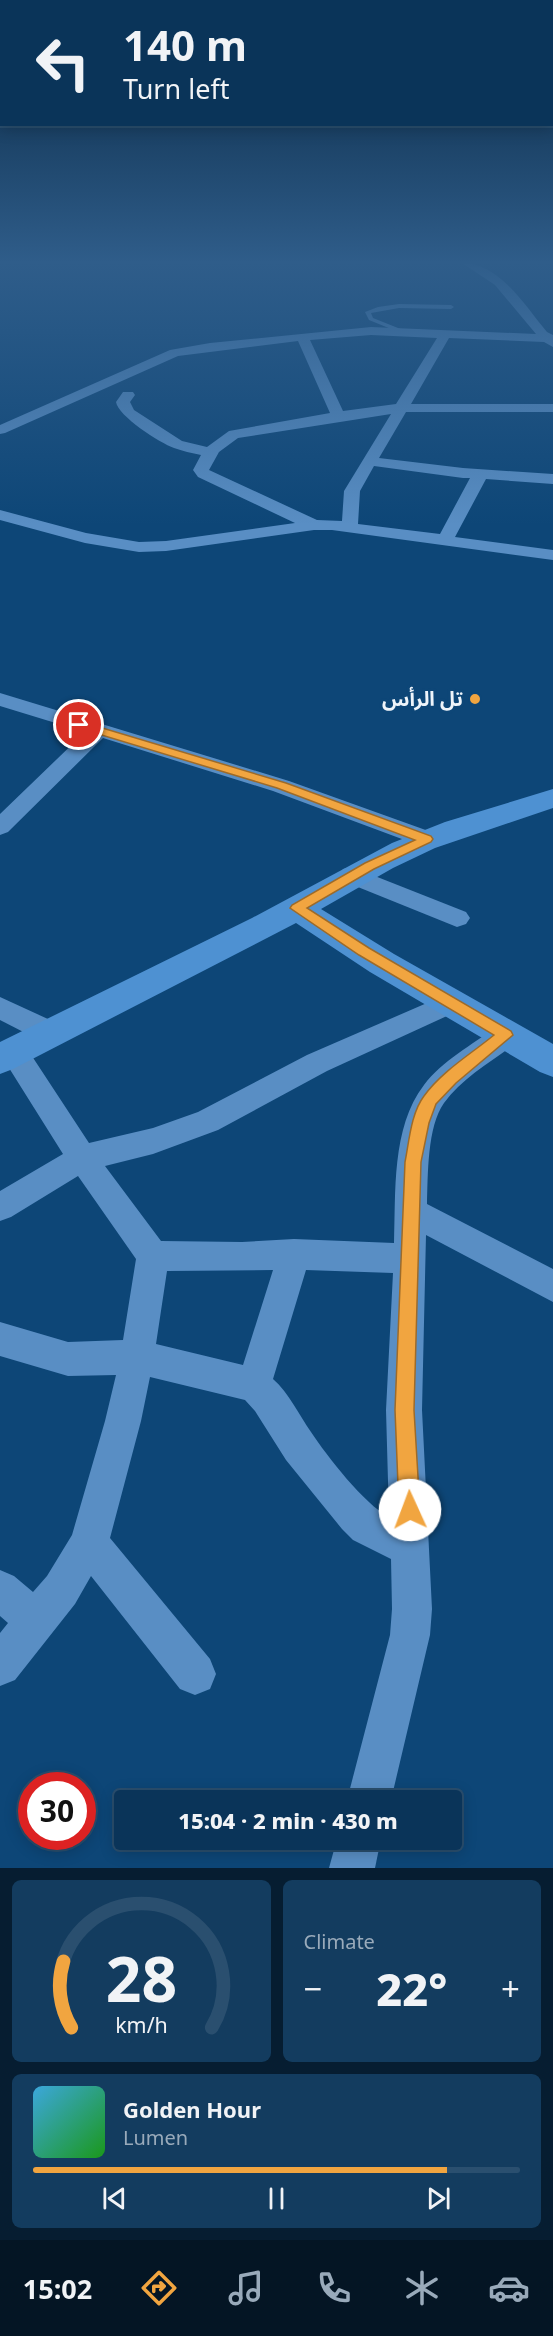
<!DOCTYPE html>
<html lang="en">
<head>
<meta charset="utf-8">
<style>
  :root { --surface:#0a3459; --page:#133c5f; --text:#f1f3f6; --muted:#99aaba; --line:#2a4f6f; --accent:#f1a540 }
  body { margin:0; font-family:"Noto Sans","Noto Sans Arabic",sans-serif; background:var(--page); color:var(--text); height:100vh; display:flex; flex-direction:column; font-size:22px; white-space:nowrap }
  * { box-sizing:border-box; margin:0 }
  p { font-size:20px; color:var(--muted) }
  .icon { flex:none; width:33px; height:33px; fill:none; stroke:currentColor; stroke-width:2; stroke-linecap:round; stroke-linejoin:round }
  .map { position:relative; height:1868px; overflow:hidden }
  .sheet { display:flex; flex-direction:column; gap:12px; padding:12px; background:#061d31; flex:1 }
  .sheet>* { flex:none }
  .guide { position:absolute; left:0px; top:0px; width:554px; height:126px; box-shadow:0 3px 15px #0003,0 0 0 2px var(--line); background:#0a3459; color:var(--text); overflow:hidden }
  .speed { position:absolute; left:18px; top:1772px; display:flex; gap:12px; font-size:30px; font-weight:700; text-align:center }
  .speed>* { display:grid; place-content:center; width:78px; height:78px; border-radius:50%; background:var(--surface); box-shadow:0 3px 15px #0003,0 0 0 2px var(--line); line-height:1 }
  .speed .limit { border:9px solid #d22; background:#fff; color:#111 }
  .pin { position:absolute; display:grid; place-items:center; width:51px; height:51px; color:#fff; margin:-26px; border:3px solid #fff; border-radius:50%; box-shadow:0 2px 6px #0007 }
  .me { position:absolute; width:66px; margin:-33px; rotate:358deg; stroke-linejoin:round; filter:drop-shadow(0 0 4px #0008) }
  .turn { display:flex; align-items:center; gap:21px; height:126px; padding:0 24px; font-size:27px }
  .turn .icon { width:78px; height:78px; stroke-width:2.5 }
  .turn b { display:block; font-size:42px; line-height:51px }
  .big { font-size:45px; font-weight:800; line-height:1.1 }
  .sheet .widget { flex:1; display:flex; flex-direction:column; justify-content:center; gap:9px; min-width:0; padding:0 21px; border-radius:9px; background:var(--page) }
  .sheet .dial { align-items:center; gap:0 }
  .dial svg { height:156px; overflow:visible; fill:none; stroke:var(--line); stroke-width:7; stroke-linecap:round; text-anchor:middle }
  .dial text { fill:var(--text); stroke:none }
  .song { display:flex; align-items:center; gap:18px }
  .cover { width:72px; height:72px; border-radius:9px; background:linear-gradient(135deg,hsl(200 70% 55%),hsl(120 70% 35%)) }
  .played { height:6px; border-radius:3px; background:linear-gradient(90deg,var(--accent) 85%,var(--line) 85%) }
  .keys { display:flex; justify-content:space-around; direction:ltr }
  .heat { display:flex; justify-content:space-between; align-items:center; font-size:33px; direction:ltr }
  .sheet .tiles { flex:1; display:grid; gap:12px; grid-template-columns:1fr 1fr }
  .widget:last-child { grid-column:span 2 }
  .trip { position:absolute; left:114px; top:1790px; width:348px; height:60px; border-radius:6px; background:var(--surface); box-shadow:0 3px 15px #0003,0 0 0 2px var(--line); font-weight:800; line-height:60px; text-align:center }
  .menu { display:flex; height:96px; justify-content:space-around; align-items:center; background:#041524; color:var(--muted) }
  .menu .icon { width:42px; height:42px }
  .menu .active { color:var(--accent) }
  .menu b { font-size:27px; color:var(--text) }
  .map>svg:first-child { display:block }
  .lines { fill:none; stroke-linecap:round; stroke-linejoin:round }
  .lane { fill:#598ec4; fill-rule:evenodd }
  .street { fill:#598ec4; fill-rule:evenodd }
  .secondary { fill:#4e91d2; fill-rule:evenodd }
  .route { fill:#f1a540; stroke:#9d6b2a; stroke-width:1.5 }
  .poi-dot { fill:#f1a540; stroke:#0d4677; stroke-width:2 }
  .labels { text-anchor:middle; stroke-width:6; stroke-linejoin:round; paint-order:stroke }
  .poi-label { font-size:20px; font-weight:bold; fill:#eef4fa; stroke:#0d4677; text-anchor:end }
</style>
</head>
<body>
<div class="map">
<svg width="553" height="1868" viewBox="0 0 553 1868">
  <rect width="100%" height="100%" fill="#0d4677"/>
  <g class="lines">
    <polygon class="lane" points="399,304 451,305 454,307 451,309 399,308 371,313 373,318 403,330 401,333 369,320 365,312 378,307"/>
    <g class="street">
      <path d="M462,263c38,0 63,43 85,69l6,3v12l-9,-5 -95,-4 -38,66h142v8h-147l-27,46 84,10 90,6v10l-67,-5 -31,58 98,13v10l-221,-30h-18l-148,21 -27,1 -54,-9 -85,-23v-10l86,23 53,9 27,-1 129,-18 -97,-46 -5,-7 8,-15c-9,-2 -19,-4 -27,-7 -14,-5 -56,-32 -58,-46l7,-10h10l2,3 -5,7 4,8 48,31 25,6 22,-16 101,-18 -32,-72 -120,15 -173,77 -5,1v-9l170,-75 40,-7 161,-16 165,7 -41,-49zM371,335l66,3 -41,66 -53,7 -33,-71zM391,414l-47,77 -2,30 -25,-1 -108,-50 10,-18 19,-14zM374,466l89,12h7l-30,56 -82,-10 2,-33z"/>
      <polygon points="0,693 289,781 434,833 438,839 434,845 426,847 418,845 273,791 103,738 8,832 0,835 0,814 85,732 0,706"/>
      <polygon points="352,867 466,912 470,918 466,924 457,927 343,881 340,875 343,869"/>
      <path d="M450,993l10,3 3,7 -3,7 -133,61 -109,59 -65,24 -48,12 56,75 81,1 52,-3 100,4c2,-50 -3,-115 30,-158 18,-24 48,-40 72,-58l10,-3 10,3 4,8 -4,8c-24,18 -54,35 -72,60 -17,24 -16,72 -17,101l126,65v33l-127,-67 -4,175 10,199 -2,26 -39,165h-44l43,-165 2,-26 -1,-50 -38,-19 -11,-11 -56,-69 -31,-49 -10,-11 -95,-23 -9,44 -31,117 100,121 6,15 -6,15 -15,6 -15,-6 -89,-113 -16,28 -60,76 -15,6v-53l8,-10 -8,-7v-46l14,6 19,16 14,-16 25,-41 33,-114 11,-46 -48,1 -68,-20v-34l68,20 55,-2 13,-81 -58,-83 -67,41 -11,4v-30l63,-37 -59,-94 -4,-8 4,-8 10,-3 10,3 65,99 64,-15 45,-16 109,-57zM273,1270l-30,95 -87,-21 11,-73zM306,1270l87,3 -7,137 3,107c-25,-13 -62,-61 -78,-85 -12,-17 -22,-39 -38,-53z"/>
      <polygon points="0,997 61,1025 65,1033 61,1041 51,1044 41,1041 0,1020"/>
      <polygon points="337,1839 381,1839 375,1868 329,1868"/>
    </g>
    <polygon class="secondary" points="553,789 553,808 435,848 393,868 321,909 394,954 553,1044 553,1077 540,1072 370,972 296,923 13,1069 0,1074 0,1042 252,918 392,843 445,822"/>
  </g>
  <linearGradient id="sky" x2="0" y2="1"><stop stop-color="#072641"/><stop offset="0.5" stop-color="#2f5d8a"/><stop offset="1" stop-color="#2f5d8a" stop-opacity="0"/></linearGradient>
  <rect width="553" height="525" fill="url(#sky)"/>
  <path class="route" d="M79,721l207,62 145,53 2,3 -2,3 -57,27 -67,39 62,40 142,83 2,4 -57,48 -20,21 -7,19 -8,39 -7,248 6,100 -3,7 -7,3 -8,-3 -3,-7 -4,-100 10,-248c4,-20 6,-49 19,-66 18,-25 47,-42 70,-61l-135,-80 -69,-47 2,-3 73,-42 50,-23 -138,-52 -202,-61v-5z"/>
  <circle class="poi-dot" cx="475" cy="699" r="6"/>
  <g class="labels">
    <g class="poi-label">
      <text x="463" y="706">تل الرأس</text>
    </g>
  </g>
</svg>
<div class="speed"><div class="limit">30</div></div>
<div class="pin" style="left:79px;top:725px;background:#d93025"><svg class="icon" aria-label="arrive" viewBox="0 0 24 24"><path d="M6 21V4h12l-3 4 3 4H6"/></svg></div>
<svg class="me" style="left:410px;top:1510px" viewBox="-20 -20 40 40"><circle r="19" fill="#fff"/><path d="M0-13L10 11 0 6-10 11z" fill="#f1a540"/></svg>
<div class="trip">15:04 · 2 min · 430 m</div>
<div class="guide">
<div class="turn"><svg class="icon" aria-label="left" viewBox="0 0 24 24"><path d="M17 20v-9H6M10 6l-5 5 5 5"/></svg><div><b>140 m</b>Turn left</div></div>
</div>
</div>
<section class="sheet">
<div class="tiles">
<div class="widget dial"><svg viewBox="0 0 100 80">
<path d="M14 69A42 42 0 1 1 86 69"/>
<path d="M14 69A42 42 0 0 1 10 35" stroke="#f1a540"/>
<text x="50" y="56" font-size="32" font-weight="700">28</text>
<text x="50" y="72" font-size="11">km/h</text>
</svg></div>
<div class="widget"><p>Climate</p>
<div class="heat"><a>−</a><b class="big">22°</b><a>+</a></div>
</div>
<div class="widget">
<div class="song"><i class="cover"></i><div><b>Golden Hour</b><p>Lumen</p></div></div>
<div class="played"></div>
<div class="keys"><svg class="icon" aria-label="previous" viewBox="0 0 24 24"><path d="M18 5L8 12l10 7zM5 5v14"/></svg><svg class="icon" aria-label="pause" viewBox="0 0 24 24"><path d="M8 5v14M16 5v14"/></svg><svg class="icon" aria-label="next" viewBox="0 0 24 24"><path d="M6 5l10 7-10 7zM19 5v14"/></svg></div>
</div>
</div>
</section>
<nav class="menu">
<b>15:02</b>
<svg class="icon active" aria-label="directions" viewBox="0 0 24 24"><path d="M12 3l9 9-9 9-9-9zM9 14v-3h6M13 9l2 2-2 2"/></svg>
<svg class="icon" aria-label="music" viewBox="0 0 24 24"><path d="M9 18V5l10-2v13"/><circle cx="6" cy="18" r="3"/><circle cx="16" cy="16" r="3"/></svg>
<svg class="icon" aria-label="phone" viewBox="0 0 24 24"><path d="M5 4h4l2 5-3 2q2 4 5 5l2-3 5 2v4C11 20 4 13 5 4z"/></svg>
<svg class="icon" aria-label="climate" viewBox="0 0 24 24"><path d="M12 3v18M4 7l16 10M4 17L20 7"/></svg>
<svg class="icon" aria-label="car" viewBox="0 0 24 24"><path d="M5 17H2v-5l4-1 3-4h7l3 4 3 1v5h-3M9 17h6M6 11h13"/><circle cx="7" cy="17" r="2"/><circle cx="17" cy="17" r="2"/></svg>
</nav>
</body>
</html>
